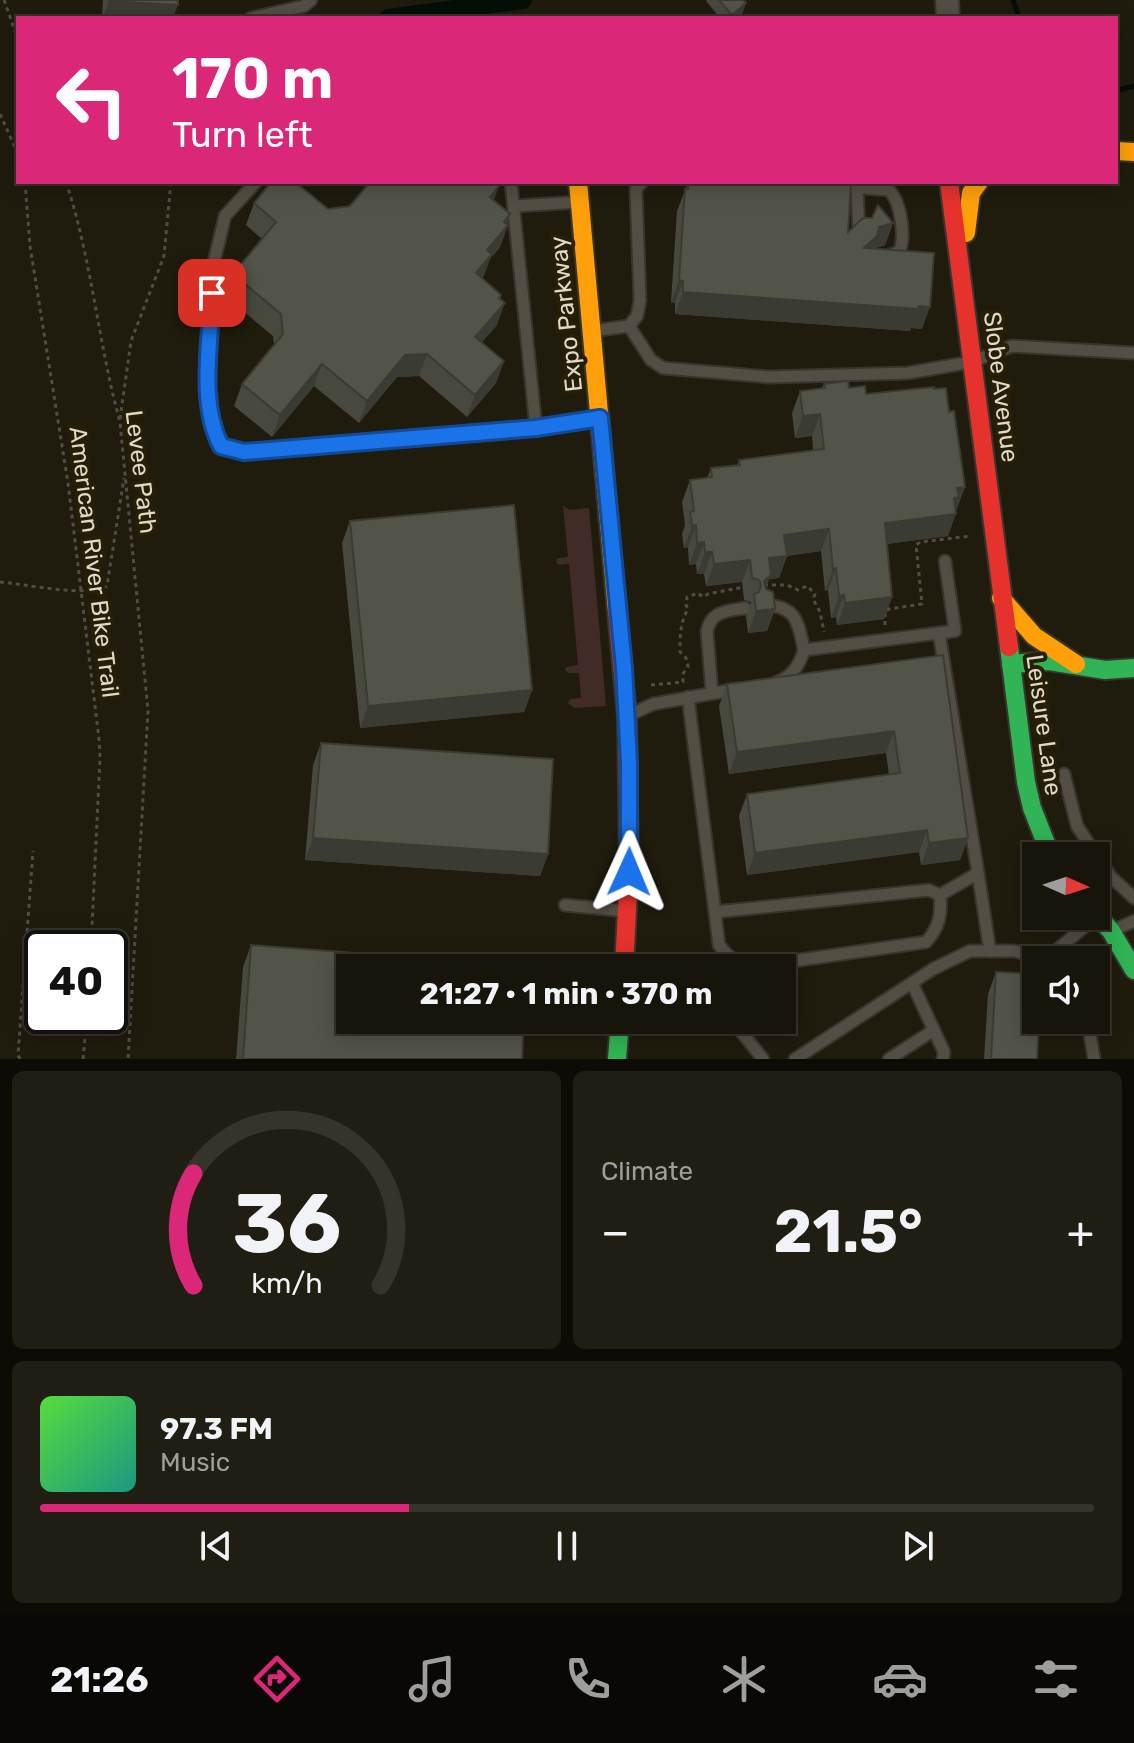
<!DOCTYPE html>
<html lang="en">
<head>
<meta charset="utf-8">
<style>
  :root { --surface:#17140a; --page:#201d13; --text:#f1f3f6; --muted:#9e9e9c; --line:#36332b; --accent:#db2777 }
  body { margin:0; font-family:Rubik,sans-serif; background:var(--page); color:var(--text); height:100vh; display:flex; flex-direction:column; font-size:30px; white-space:nowrap }
  * { box-sizing:border-box; margin:0 }
  p { font-size:26px; color:var(--muted) }
  .icon { flex:none; width:44px; height:44px; fill:none; stroke:currentColor; stroke-width:2; stroke-linecap:round; stroke-linejoin:round }
  .map { position:relative; height:1059px; overflow:hidden }
  .drawer { display:flex; flex-direction:column; gap:12px; padding:12px; background:#0d0b06; flex:1 }
  .drawer>* { flex:none }
  .top-card { position:absolute; left:16px; top:16px; width:1102px; height:168px; border-radius:0px; box-shadow:0 4px 20px #0003,0 0 0 2px var(--line); background:#db2777; color:#fff; overflow:hidden }
  .needle { width:52px; rotate:93deg }
  .tools { position:absolute; left:1022px; top:842px; display:grid; gap:16px }
  .tools a { display:grid; place-items:center; width:88px; height:88px; border-radius:0px; background:var(--surface); box-shadow:0 4px 20px #0003,0 0 0 2px var(--line); font-size:40px }
  .speed { position:absolute; left:24px; top:930px; display:flex; gap:16px; font-size:40px; font-weight:700; text-align:center }
  .speed>* { display:grid; place-content:center; width:104px; height:104px; border-radius:50%; background:var(--surface); box-shadow:0 4px 20px #0003,0 0 0 2px var(--line); line-height:1 }
  .speed .limit { border:4px solid #111; border-radius:12px; background:#fff; color:#111 }
  .pin { position:absolute; display:grid; place-items:center; width:68px; height:68px; color:#fff; margin:-34px; border-radius:16px; box-shadow:0 4px 12px #0006 }
  .me { position:absolute; width:88px; margin:-44px; rotate:1deg; stroke-linejoin:round; filter:drop-shadow(0 0 6px #0008) }
  .turn { display:flex; align-items:center; gap:28px; height:168px; padding:0 24px; font-size:36px }
  .turn .icon { width:104px; height:104px; stroke-width:2.5 }
  .turn b { display:block; font-size:56px; line-height:68px }
  .big { font-size:60px; font-weight:700; line-height:1.1 }
  .drawer .card { flex:1; display:flex; flex-direction:column; justify-content:center; gap:12px; min-width:0; padding:0 28px; border-radius:12px; background:var(--page) }
  .drawer .dial { align-items:center; gap:0 }
  .dial svg { height:208px; overflow:visible; fill:none; stroke:var(--line); stroke-width:7; stroke-linecap:round; text-anchor:middle }
  .dial text { fill:var(--text); stroke:none }
  .song { display:flex; align-items:center; gap:24px }
  .cover { width:96px; height:96px; border-radius:12px; background:linear-gradient(135deg,hsl(110 70% 55%),hsl(170 70% 35%)) }
  .played { height:8px; border-radius:4px; background:linear-gradient(90deg,var(--accent) 35%,var(--line) 35%) }
  .keys { display:flex; justify-content:space-around; direction:ltr }
  .heat { display:flex; justify-content:space-between; align-items:center; font-size:44px; direction:ltr }
  .drawer .tiles { flex:1; display:grid; gap:12px; grid-template-columns:1fr 1fr }
  .card:last-child { grid-column:span 2 }
  .trip { position:absolute; left:336px; top:954px; width:460px; height:80px; border-radius:0px; background:var(--surface); box-shadow:0 4px 20px #0003,0 0 0 2px var(--line); font-weight:700; line-height:80px; text-align:center }
  .tabs { display:flex; height:128px; justify-content:space-around; align-items:center; background:#090804; color:var(--muted) }
  .tabs .icon { width:56px; height:56px }
  .tabs .on { color:var(--accent) }
  .tabs b { font-size:36px; color:var(--text) }
  .map>svg:first-child { display:block }
  .green { fill:#402b27 }
  .lines { fill:none; stroke-linecap:round; stroke-linejoin:round }
  .stream { stroke:#030e06; stroke-width:5 }
  .canal { stroke:#030e06; stroke-width:18 }
  .lane-casing { stroke:#38352c; stroke-width:15 }
  .street-casing { stroke:#38352c; stroke-width:26 }
  .fast-casing { stroke:#38352c; stroke-width:22 }
  .slow-casing { stroke:#38352c; stroke-width:22 }
  .jam-casing { stroke:#38352c; stroke-width:22 }
  .path { stroke:#514d44; stroke-width:3; stroke-dasharray:4 4; stroke-linecap:butt }
  .lane { stroke:#524e43; stroke-width:11 }
  .street { stroke:#524e43; stroke-width:22 }
  .fast { stroke:#30b455; stroke-width:18 }
  .slow { stroke:#ff9f0a; stroke-width:18 }
  .jam { stroke:#e5322d; stroke-width:18 }
  .wall { fill:#47483e }
  .shaded-wall { fill:#3a3b32 }
  .building { fill:#535448; stroke:#3a3b32; stroke-width:2 }
  .route-casing { stroke:#114b97; stroke-width:20 }
  .route { stroke:#1a73e8; stroke-width:14 }
  .labels { text-anchor:middle; stroke-width:8; stroke-linejoin:round; paint-order:stroke }
  .street-label { font-size:24px; fill:#ded9ca; stroke:#271f05 }
</style>
</head>
<body>
<div class="map">
<svg width="1134" height="1059" viewBox="0 0 1134 1059">
  <rect width="100%" height="100%" fill="#1f1b0d"/>
  <polygon class="green" points="563,505 569,510 589,508 606,706 574,708 568,703 570,699 581,698 579,673 568,673 565,670 566,667 578,665 569,564 558,565 556,561 558,558 568,557"/>
  <g class="lines">
    <g class="stream">
      <polyline points="1013,0 1019,18"/>
      <polyline points="1116,91 1134,86"/>
    </g>
    <polyline class="canal" points="388,18 523,0"/>
    <defs>
      <g id="lane">
        <polyline points="251,18 304,6 311,0"/>
        <polyline points="256,182 225,216 214,262 208,388 213,430 221,446 244,452 536,428 600,418"/>
        <polyline points="511,182 536,428"/>
        <path d="M838,186l51,4c12,12 17,47 10,62l-12,4"/>
        <polyline points="857,188 859,233"/>
        <polyline points="514,206 579,202"/>
        <polyline points="629,326 651,360 663,368 769,377 908,373 971,362 1012,346 1134,353"/>
        <polyline points="592,331 629,326 637,316 640,301 636,189 642,182"/>
        <path d="M764,605c33,1 34,17 40,45"/>
        <polyline points="939,633 955,631 945,561"/>
        <path d="M777,682c15,-5 23,-18 27,-32l135,-17 39,240"/>
        <path d="M712,693l-5,-62c4,-20 20,-20 38,-23"/>
        <path d="M688,697l31,248c11,15 21,20 39,21l168,-24c13,-14 16,-28 14,-47l38,-22 12,78"/>
        <polyline points="630,715 653,704 737,689"/>
        <polyline points="1064,774 1077,826 1111,877 1134,898"/>
        <polyline points="565,905 626,911"/>
        <polyline points="715,912 929,890 940,895"/>
        <polyline points="1112,931 1134,921"/>
        <polyline points="912,983 944,1052 943,1059"/>
        <polyline points="732,1020 763,1059"/>
        <polyline points="1084,1020 1090,1034 1094,1059"/>
        <polyline points="795,1059 933,969 970,951 1014,951 1046,959 1097,916"/>
        <polyline points="889,1059 934,1030"/>
      </g>
      <polyline id="street" points="947,0 948,18"/>
      <g id="fast">
        <polyline points="1009,647 1026,782 1032,808 1051,856"/>
        <polyline points="1011,664 1049,661 1105,670 1134,668"/>
        <polyline points="1096,914 1111,931 1134,970"/>
        <polyline points="617,1059 620,1020"/>
      </g>
      <g id="slow">
        <polyline points="1116,151 1134,152"/>
        <polyline points="578,182 617,611"/>
        <polyline points="966,233 971,193 979,182"/>
        <polyline points="1001,598 1034,636 1076,664"/>
      </g>
      <g id="jam">
        <polyline points="949,182 1009,647"/>
        <polyline points="617,611 627,716 629,872 624,968"/>
      </g>
    </defs>
    <use href="#lane" class="lane-casing"/>
    <use href="#street" class="street-casing"/>
    <use href="#fast" class="fast-casing"/>
    <use href="#slow" class="slow-casing"/>
    <use href="#jam" class="jam-casing"/>
    <g class="path">
      <polyline points="4,0 18,40"/>
      <polyline points="0,114 18,154"/>
      <polyline points="25,182 30,246 68,483 99,739 100,758 91,948"/>
      <path d="M66,182c26,78 32,161 54,240l28,289 -20,348"/>
      <polyline points="120,419 131,341 164,256 171,182"/>
      <path d="M0,582c25,2 88,16 107,4l17,-108"/>
      <polyline points="764,585 787,585 798,590 807,586 815,594 813,599 820,612 824,632"/>
      <polyline points="885,625 885,611 889,609 922,604 916,545 920,542 971,536"/>
      <path d="M651,685l32,-3v-8l5,-8 -2,-8 -6,-6c0,-17 0,-29 8,-43l-2,-4 1,-8 11,-4 5,4 5,-3 36,-7"/>
      <polyline points="20,1059 18,1055 33,851"/>
      <polyline points="83,1059 87,1016"/>
    </g>
    <use href="#lane" class="lane"/>
    <use href="#street" class="street"/>
    <use href="#fast" class="fast"/>
    <use href="#slow" class="slow"/>
    <use href="#jam" class="jam"/>
  </g>
  <g class="wall">
    <polygon points="103,0 178,0 173,18 102,18"/>
    <polygon points="707,0 743,0 746,3 742,14 737,18 720,18 706,1"/>
    <polygon points="363,182 494,182 493,200 510,214 507,224 508,225 500,247 490,259 482,278 501,295 497,325 482,342 504,361 496,383 467,417 419,376 397,377 359,423 314,386 272,437 234,406 242,384 274,345 273,336 225,296 233,274 262,239 246,225 254,203 328,209 350,206 367,185"/>
    <polygon points="688,182 763,185 764,182 851,182 848,232 893,223 885,245 873,249 922,329 911,328 910,331 675,314 675,303 671,302 677,211"/>
    <polygon points="824,384 849,388 866,394 934,389 949,412 965,487 956,509 948,536 887,544 892,597 884,619 837,625 836,617 831,618 828,590 825,591 821,551 787,556 779,578 769,579 766,588 775,609 767,631 748,633 746,616 751,602 744,600 742,582 706,586 704,574 697,574 696,564 689,565 688,547 684,548 682,534 685,525 682,502 690,480 707,478 711,468 737,465 739,460 813,451 812,436 795,438 792,413 800,391 822,388"/>
    <polygon points="350,521 532,690 524,712 360,728 342,543"/>
    <polygon points="943,655 968,838 960,860 921,865 919,852 747,875 739,816 747,794 889,775 886,753 729,774 719,706 727,684"/>
    <polygon points="321,743 548,854 540,876 305,860 313,765"/>
    <polygon points="251,945 522,1059 236,1059 243,967"/>
    <polygon points="996,972 1037,1059 984,1059 988,994"/>
  </g>
  <g class="shaded-wall">
    <polygon points="109,1 178,5 173,18 103,18"/>
    <polygon points="746,3 742,14 737,18 730,18 732,15"/>
    <polygon points="499,186 491,208 490,197"/>
    <polygon points="510,214 505,229 508,225 500,247 490,259 484,276 468,295 476,273 487,250 504,222"/>
    <polygon points="893,223 885,245 873,249 864,248 879,227"/>
    <polygon points="679,280 683,281 675,303 671,302"/>
    <polygon points="683,292 919,306 930,307 922,329 911,328 910,331 675,314"/>
    <polygon points="501,295 494,316 505,303 497,325 467,359 475,337"/>
    <polygon points="427,354 419,376 397,377 359,423 367,401 405,355"/>
    <polygon points="504,361 496,383 467,417 475,395"/>
    <polygon points="322,364 314,386 272,437 280,415"/>
    <polygon points="820,414 812,436 795,438 803,416"/>
    <polygon points="965,487 957,509 954,509 956,514 948,536 877,545 885,523 957,488"/>
    <polygon points="696,525 688,547 684,548 692,526"/>
    <polygon points="829,529 821,551 776,557 784,535"/>
    <polygon points="704,542 696,564 689,565 697,543"/>
    <polygon points="705,552 712,552 704,574 697,574"/>
    <polygon points="787,556 779,578 769,579 763,597 764,581 769,558"/>
    <polygon points="750,560 742,582 706,586 714,564"/>
    <polygon points="836,568 828,590 825,591 833,569"/>
    <polygon points="844,595 836,617 831,618 839,596"/>
    <polygon points="892,597 884,619 837,625 845,603"/>
    <polygon points="775,609 767,631 748,633 756,611"/>
    <polygon points="532,690 524,712 360,728 368,706"/>
    <polygon points="894,731 886,753 729,774 737,752"/>
    <polygon points="927,830 919,852 747,875 755,853"/>
    <polygon points="313,838 548,854 540,876 305,860"/>
    <polygon points="968,838 960,860 921,865 929,843"/>
  </g>
  <g class="building">
    <polygon points="109,0 178,0 178,5 109,1"/>
    <polygon points="719,0 743,0 746,3 732,15"/>
    <polygon points="271,182 295,182 328,209 350,206 370,182 494,182 499,186 490,197 510,214 504,222 508,225 487,250 492,254 476,273 501,295 499,298 505,303 475,337 504,361 475,395 427,354 405,355 367,401 322,364 280,415 242,384 283,334 281,314 233,274 276,222 254,203"/>
    <polygon points="689,182 713,182 765,185 765,182 851,182 848,232 863,218 872,218 878,205 893,223 879,227 877,236 864,248 934,253 930,307 919,306 918,309 683,292 683,281 679,280 685,189 688,189"/>
    <polygon points="848,381 849,388 865,386 866,394 934,387 934,389 946,388 949,412 954,411 965,487 957,488 959,497 954,498 956,514 885,523 892,597 845,603 844,595 839,596 836,568 833,569 829,529 784,535 787,556 769,558 771,575 764,581 766,589 773,592 775,609 756,611 754,594 759,592 761,585 759,580 752,578 750,560 714,564 712,552 705,552 704,542 697,543 696,525 692,526 690,512 694,511 690,480 712,477 711,468 740,465 739,460 824,449 820,414 803,416 800,391 825,388 824,384"/>
    <polygon points="514,505 532,690 368,706 350,521"/>
    <polygon points="943,655 968,838 929,843 927,830 755,853 747,794 900,773 894,731 737,752 727,684"/>
    <polygon points="321,743 553,759 548,854 313,838"/>
    <polygon points="251,945 528,966 528,968 350,968 350,1020 524,1020 522,1059 243,1059"/>
    <polygon points="996,972 1036,974 1036,1020 1039,1020 1037,1059 991,1059"/>
  </g>
  <g class="lines">
    <defs>
      <path id="route" d="M212,293c-1,48 -14,109 9,153l23,6 292,-24 64,-10 24,250 5,95v109"/>
    </defs>
    <use href="#route" class="route-casing"/>
    <use href="#route" class="route"/>
  </g>
  <g class="labels">
    <g class="street-label">
      <text transform="translate(566 314) rotate(-96)" y="8">Expo Parkway</text>
      <text transform="translate(1001 387) rotate(83)" y="8">Slobe Avenue</text>
      <text transform="translate(141 472) rotate(83)" y="8">Levee Path</text>
      <text transform="translate(94 562) rotate(83)" y="8">American River Bike Trail</text>
      <text transform="translate(1044 725) rotate(82)" y="8">Leisure Lane</text>
    </g>
  </g>
</svg>
<div class="tools">
<a><svg class="needle" viewBox="-14 -14 28 28"><path d="M0-13l5 13h-10z" fill="#e53935"/><path d="M0 13l5-13h-10z" fill="#9e9e9c"/></svg></a>
<a><svg class="icon" aria-label="sound" viewBox="0 0 24 24"><path d="M4 9h4l5-4v14l-5-4H4zM17 9q2 3 0 6"/></svg></a>
</div>
<div class="speed"><div class="limit">40</div></div>
<div class="pin" style="left:212px;top:293px;background:#d93025"><svg class="icon" aria-label="arrive" viewBox="0 0 24 24"><path d="M6 21V4h12l-3 4 3 4H6"/></svg></div>
<svg class="me" style="left:629px;top:872px" viewBox="-20 -20 40 40"><path d="M0-17L14 15 0 8-14 15z" fill="#1a73e8" stroke="#fff" stroke-width="4"/></svg>
<div class="trip">21:27 · 1 min · 370 m</div>
<div class="top-card">
<div class="turn"><svg class="icon" aria-label="left" viewBox="0 0 24 24"><path d="M17 20v-9H6M10 6l-5 5 5 5"/></svg><div><b>170 m</b>Turn left</div></div>
</div>
</div>
<section class="drawer">
<div class="tiles">
<div class="card dial"><svg viewBox="0 0 100 80">
<path d="M14 69A42 42 0 1 1 86 69"/>
<path d="M14 69A42 42 0 0 1 14 26" stroke="#db2777"/>
<text x="50" y="56" font-size="32" font-weight="700">36</text>
<text x="50" y="72" font-size="11">km/h</text>
</svg></div>
<div class="card"><p>Climate</p>
<div class="heat"><a>−</a><b class="big">21.5°</b><a>+</a></div>
</div>
<div class="card">
<div class="song"><i class="cover"></i><div><b>97.3 FM</b><p>Music</p></div></div>
<div class="played"></div>
<div class="keys"><svg class="icon" aria-label="previous" viewBox="0 0 24 24"><path d="M18 5L8 12l10 7zM5 5v14"/></svg><svg class="icon" aria-label="pause" viewBox="0 0 24 24"><path d="M8 5v14M16 5v14"/></svg><svg class="icon" aria-label="next" viewBox="0 0 24 24"><path d="M6 5l10 7-10 7zM19 5v14"/></svg></div>
</div>
</div>
</section>
<nav class="tabs">
<b>21:26</b>
<svg class="icon on" aria-label="directions" viewBox="0 0 24 24"><path d="M12 3l9 9-9 9-9-9zM9 14v-3h6M13 9l2 2-2 2"/></svg>
<svg class="icon" aria-label="music" viewBox="0 0 24 24"><path d="M9 18V5l10-2v13"/><circle cx="6" cy="18" r="3"/><circle cx="16" cy="16" r="3"/></svg>
<svg class="icon" aria-label="phone" viewBox="0 0 24 24"><path d="M5 4h4l2 5-3 2q2 4 5 5l2-3 5 2v4C11 20 4 13 5 4z"/></svg>
<svg class="icon" aria-label="climate" viewBox="0 0 24 24"><path d="M12 3v18M4 7l16 10M4 17L20 7"/></svg>
<svg class="icon" aria-label="car" viewBox="0 0 24 24"><path d="M5 17H2v-5l4-1 3-4h7l3 4 3 1v5h-3M9 17h6M6 11h13"/><circle cx="7" cy="17" r="2"/><circle cx="17" cy="17" r="2"/></svg>
<svg class="icon" aria-label="filters" viewBox="0 0 24 24"><path d="M4 7h16M4 17h16"/><circle cx="9" cy="7" r="2"/><circle cx="15" cy="17" r="2"/></svg>
</nav>
</body>
</html>
